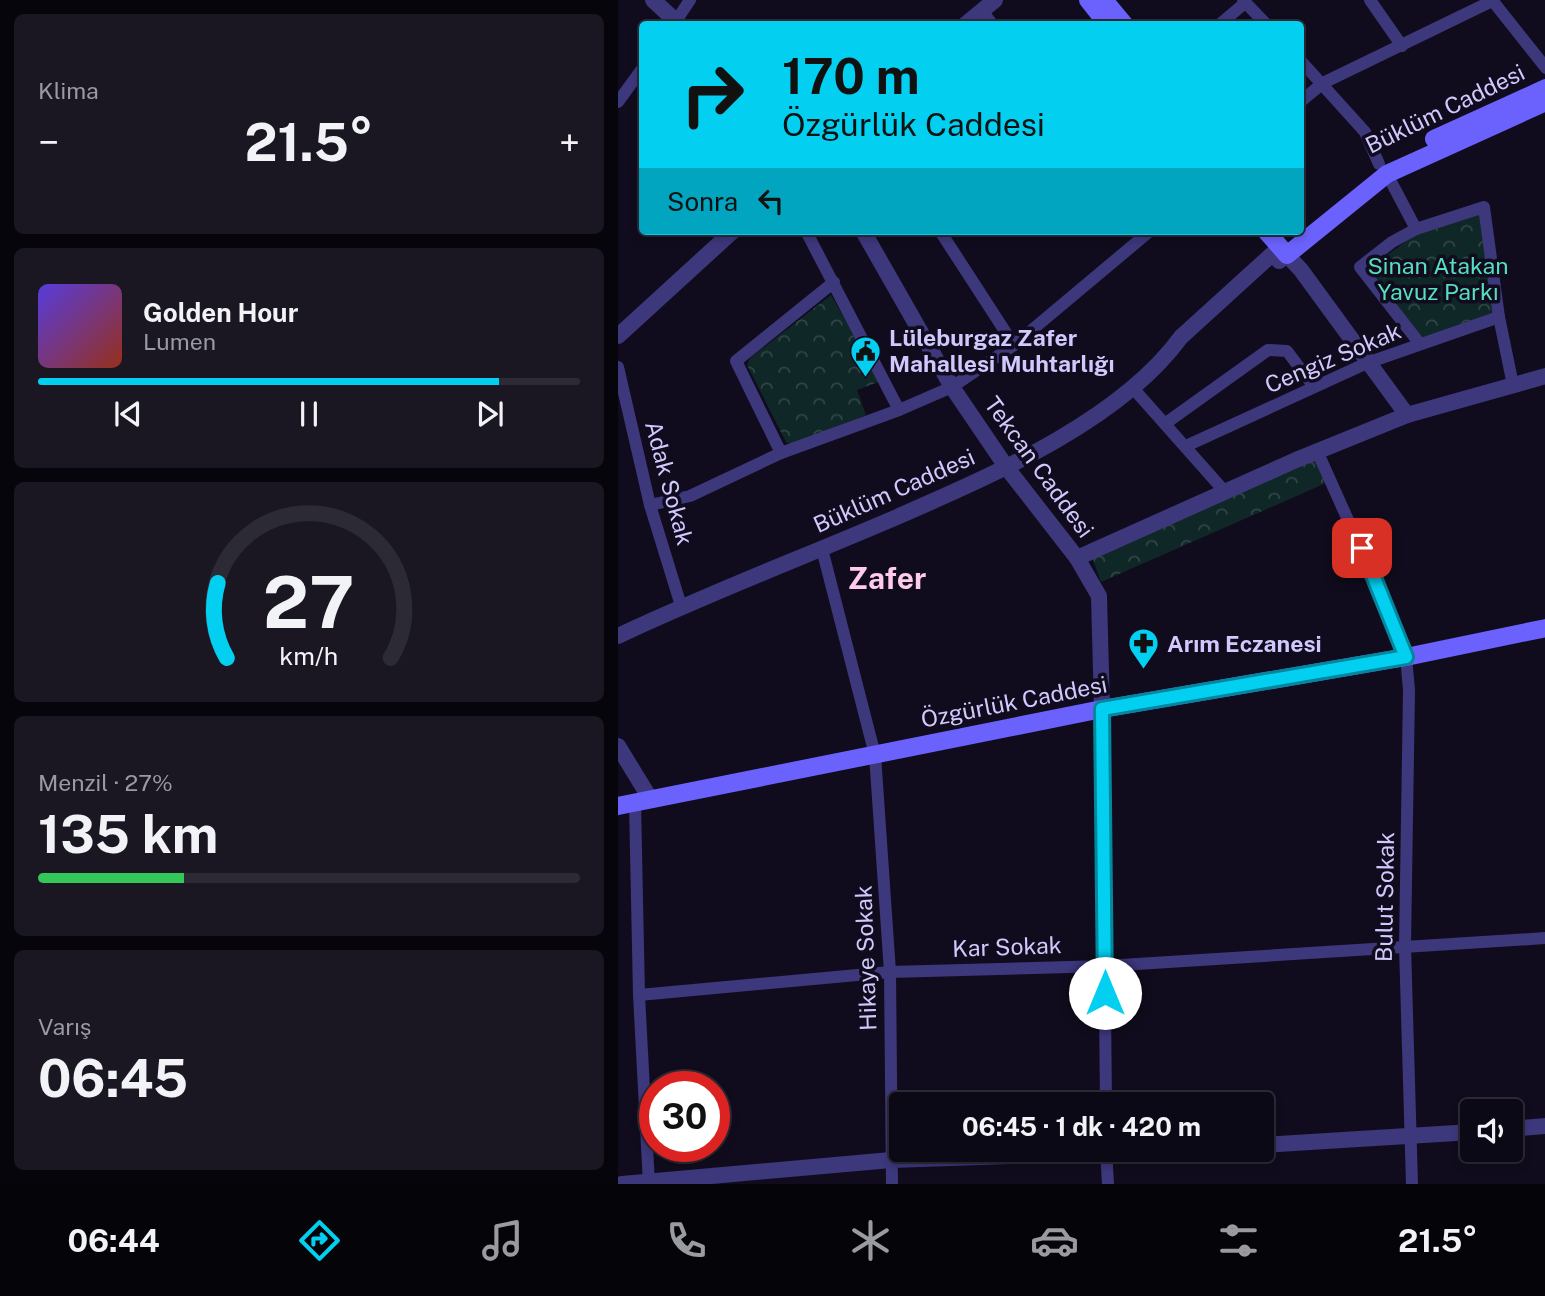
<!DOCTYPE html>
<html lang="tr">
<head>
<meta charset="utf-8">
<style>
  :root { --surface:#0c0916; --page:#1a1723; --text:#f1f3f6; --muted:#9a9aa1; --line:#2c2a35; --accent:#03cff0 }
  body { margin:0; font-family:"Public Sans",sans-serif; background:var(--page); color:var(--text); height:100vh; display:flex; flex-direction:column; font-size:26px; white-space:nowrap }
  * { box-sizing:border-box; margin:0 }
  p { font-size:23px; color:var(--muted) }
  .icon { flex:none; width:38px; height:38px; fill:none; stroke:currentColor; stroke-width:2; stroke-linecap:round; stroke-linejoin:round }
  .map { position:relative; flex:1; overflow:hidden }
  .side { display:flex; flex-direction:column; gap:14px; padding:14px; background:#07050c; width:618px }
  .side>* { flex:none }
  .banner { position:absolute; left:21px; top:21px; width:665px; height:214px; border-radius:7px; box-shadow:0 4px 10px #0003,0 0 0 2px var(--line); background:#03cff0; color:#111; overflow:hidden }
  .buttons { position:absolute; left:842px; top:1099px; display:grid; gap:14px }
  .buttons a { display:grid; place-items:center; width:63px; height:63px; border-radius:7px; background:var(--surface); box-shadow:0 4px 10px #0003,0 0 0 2px var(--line); font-size:35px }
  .speed { position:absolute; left:21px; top:1071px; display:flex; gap:14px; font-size:35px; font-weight:700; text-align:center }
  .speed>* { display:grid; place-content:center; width:91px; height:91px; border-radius:50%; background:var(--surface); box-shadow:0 4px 10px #0003,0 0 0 2px var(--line); line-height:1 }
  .speed .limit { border:10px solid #d22; background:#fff; color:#111 }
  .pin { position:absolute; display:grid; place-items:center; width:60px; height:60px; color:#fff; margin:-30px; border-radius:14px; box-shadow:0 4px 10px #0006 }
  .me { position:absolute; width:77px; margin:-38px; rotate:0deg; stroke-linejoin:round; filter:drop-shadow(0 0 5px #0008) }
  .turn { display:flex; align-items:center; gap:24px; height:147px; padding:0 28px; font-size:32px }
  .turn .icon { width:91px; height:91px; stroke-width:2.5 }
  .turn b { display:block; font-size:49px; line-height:60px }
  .then { display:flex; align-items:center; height:66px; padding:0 28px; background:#0003; gap:14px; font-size:26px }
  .big { font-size:52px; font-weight:700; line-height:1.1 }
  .side .tile { flex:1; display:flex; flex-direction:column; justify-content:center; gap:10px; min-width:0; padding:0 24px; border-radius:10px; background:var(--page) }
  .side .dial { align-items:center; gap:0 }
  .dial svg { height:182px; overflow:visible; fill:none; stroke:var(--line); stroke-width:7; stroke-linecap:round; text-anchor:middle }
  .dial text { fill:var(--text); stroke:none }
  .song { display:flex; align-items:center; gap:21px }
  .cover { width:84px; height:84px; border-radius:10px; background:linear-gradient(135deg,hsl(250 70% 55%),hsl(10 70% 35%)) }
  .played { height:7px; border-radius:4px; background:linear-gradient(90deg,var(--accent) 85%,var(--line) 85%) }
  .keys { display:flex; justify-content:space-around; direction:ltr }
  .heat { display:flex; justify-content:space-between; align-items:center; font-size:38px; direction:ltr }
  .charge { height:10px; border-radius:5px; background:linear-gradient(90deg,#34c759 27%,var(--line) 0) }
  .trip { position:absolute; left:271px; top:1092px; width:385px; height:70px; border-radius:7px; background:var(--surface); box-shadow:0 4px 10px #0003,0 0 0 2px var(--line); font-weight:700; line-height:70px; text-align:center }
  .tab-bar { display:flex; height:112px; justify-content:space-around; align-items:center; background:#050409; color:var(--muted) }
  .tab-bar .icon { width:49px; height:49px }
  .tab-bar .selected { color:var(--accent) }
  .tab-bar b { font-size:32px; color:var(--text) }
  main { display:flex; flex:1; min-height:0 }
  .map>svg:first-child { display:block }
  .park { fill:url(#park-crowns) }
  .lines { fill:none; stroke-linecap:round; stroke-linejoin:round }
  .minor { stroke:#3d377c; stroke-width:12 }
  .tertiary { stroke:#3d377c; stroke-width:16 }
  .secondary { stroke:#6b61fd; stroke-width:18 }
  .route-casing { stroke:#02879c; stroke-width:18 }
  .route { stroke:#03cff0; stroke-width:12 }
  .labels { text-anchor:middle; stroke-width:7; stroke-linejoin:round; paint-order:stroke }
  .street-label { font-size:23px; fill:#d1c9fe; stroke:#100c1d }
  .park-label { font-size:23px; fill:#57ddc0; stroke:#100c1d }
  .poi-label { font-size:23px; font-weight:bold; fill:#d1c9fe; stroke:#100c1d; text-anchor:start }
  .district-label { font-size:30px; font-weight:bold; fill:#fecbea; stroke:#100c1d }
</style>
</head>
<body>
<main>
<section class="side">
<div class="tile"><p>Klima</p>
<div class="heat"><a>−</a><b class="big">21.5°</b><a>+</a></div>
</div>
<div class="tile">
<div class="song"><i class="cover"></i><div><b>Golden Hour</b><p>Lumen</p></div></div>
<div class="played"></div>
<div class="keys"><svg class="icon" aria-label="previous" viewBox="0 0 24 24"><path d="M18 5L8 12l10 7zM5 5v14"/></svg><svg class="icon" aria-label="pause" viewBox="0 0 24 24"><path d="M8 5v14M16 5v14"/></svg><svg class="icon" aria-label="next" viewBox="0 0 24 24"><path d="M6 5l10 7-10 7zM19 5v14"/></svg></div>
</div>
<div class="tile dial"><svg viewBox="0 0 100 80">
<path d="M14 69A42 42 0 1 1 86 69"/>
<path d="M14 69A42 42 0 0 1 10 36" stroke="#03cff0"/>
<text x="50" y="56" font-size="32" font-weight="700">27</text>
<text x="50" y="72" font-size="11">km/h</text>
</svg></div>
<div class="tile"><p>Menzil · 27%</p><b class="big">135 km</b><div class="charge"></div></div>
<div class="tile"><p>Varış</p><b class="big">06:45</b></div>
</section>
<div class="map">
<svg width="928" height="1184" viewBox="0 0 928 1184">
  <defs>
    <pattern id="park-crowns" width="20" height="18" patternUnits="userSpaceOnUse" patternTransform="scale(1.75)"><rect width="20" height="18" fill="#0f2727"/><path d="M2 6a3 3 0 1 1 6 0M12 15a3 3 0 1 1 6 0" fill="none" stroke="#314547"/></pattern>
  </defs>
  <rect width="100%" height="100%" fill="#100c1d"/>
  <g class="park">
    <polygon points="862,213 877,313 803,339 750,269 798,234"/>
    <polygon points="213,295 263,381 239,390 248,415 175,445 168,442 129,365 132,358"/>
    <polygon points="698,458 708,483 483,582 474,557"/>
  </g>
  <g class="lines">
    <g class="minor">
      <polyline points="625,0 648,24"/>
      <polyline points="752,0 784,46"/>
      <polyline points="874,0 928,68"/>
      <polyline points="364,11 374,24"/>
      <polyline points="56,24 72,0"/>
      <polyline points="602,24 627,3"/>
      <polyline points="682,60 747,132 761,164"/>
      <polyline points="0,102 24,69"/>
      <polyline points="682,102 705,83 876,0"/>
      <polyline points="769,174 798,229 774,242 742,267 802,344"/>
      <polyline points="798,229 866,207 881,317 895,385"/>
      <polyline points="188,231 281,410"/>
      <polyline points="322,231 396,345"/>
      <polyline points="0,367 32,505 64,609"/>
      <polyline points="514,387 608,493"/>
      <polyline points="548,423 650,350 669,351 696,387"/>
      <polyline points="568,446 749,363 881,317"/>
      <polyline points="163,453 118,361 216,282"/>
      <polyline points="700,453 777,625 788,657 791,690 787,946 794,1184"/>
      <polyline points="32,505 72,496 163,453 281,410 334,387 396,345 532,231"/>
      <polyline points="204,549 257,755 272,972 274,1184"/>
      <polyline points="484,709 488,1104"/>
      <polyline points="17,803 21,995 31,1184"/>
      <polyline points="21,995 272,972 487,966 928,938"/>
      <polyline points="488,1150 490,1184"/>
    </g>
    <g class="tertiary">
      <polyline points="35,0 61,24"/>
      <polyline points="348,24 377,0"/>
      <polyline points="245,231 334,387 389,468 459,558 481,596 484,709"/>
      <polyline points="661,261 669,255 683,270 789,415"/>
      <polyline points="0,336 115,231"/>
      <polyline points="459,558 678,460 789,415 928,376"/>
      <path d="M0,636c91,-43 186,-79 279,-119 93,-41 222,-95 284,-180l99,-90"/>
      <polyline points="0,746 33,800"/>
      <polyline points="892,1129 928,1126"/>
      <polyline points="644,1145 854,1132"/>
      <polyline points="4,1184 273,1160 565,1150"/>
    </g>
    <g class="secondary">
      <polyline points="470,0 489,24"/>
      <polyline points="486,0 506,24"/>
      <polyline points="816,139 928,88"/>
      <polyline points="648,231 669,255 769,174 928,102"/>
      <polyline points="0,806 484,709 788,657 928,628"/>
    </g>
  </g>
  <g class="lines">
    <defs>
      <polyline id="route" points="487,993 484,709 788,657 744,548"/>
    </defs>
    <use href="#route" class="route-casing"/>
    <use href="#route" class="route"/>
  </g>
  <defs>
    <symbol id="civic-pin" viewBox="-11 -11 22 30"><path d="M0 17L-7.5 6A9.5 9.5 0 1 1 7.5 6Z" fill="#03cff0" stroke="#100c1d"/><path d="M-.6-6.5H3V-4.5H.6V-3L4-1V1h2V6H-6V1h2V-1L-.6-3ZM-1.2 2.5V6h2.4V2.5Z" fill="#111"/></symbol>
    <symbol id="pharmacy-pin" viewBox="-11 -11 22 30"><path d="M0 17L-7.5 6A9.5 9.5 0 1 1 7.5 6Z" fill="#03cff0" stroke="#100c1d"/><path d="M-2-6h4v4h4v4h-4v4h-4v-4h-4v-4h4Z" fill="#111"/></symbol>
  </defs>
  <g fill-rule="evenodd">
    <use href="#civic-pin" x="230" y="334" width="35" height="47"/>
    <use href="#pharmacy-pin" x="508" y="626" width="35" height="47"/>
  </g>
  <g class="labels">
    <g class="street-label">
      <text transform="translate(827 109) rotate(-26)" y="8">Büklüm Caddesi</text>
      <text transform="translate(715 358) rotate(-23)" y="8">Cengiz Sokak</text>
      <text transform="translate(421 467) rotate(54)" y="8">Tekcan Caddesi</text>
      <text transform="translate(51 483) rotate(75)" y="8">Adak Sokak</text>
      <text transform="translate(276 491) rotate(-24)" y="8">Büklüm Caddesi</text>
      <text transform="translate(396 702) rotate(-11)" y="8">Özgürlük Caddesi</text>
      <text transform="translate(767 897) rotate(-89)" y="8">Bulut Sokak</text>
      <text transform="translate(389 947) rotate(-2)" y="8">Kar Sokak</text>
      <text transform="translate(248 958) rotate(-92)" y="8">Hikaye Sokak</text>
    </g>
    <g class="park-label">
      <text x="820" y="274">Sinan Atakan<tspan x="820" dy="26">Yavuz Parkı</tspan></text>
    </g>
    <g class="poi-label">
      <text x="271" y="346">Lüleburgaz Zafer<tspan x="271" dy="26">Mahallesi Muhtarlığı</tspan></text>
      <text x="549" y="652">Arım Eczanesi</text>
    </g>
    <g class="district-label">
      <text x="269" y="589">Zafer</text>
    </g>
  </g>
</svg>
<div class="buttons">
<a><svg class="icon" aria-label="sound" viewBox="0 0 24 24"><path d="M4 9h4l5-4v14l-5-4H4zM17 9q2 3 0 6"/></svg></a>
</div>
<div class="speed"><div class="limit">30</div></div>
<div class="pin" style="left:744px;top:548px;background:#d93025"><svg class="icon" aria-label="arrive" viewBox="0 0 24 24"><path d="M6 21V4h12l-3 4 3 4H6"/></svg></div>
<svg class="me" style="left:487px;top:993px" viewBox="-20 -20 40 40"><circle r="19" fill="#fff"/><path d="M0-13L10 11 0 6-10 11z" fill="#03cff0"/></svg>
<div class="trip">06:45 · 1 dk · 420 m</div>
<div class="banner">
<div class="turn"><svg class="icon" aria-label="right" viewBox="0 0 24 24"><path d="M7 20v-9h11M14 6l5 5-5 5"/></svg><div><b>170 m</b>Özgürlük Caddesi</div></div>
<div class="then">Sonra<svg class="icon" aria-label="left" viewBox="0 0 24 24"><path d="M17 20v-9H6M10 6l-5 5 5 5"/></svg></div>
</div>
</div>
</main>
<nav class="tab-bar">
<b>06:44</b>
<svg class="icon selected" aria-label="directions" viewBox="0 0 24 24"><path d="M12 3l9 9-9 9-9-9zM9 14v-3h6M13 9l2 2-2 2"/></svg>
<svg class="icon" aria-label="music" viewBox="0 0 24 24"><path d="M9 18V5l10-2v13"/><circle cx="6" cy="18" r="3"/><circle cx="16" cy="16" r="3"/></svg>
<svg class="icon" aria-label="phone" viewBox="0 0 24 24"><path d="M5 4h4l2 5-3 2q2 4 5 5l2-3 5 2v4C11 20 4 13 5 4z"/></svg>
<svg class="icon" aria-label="climate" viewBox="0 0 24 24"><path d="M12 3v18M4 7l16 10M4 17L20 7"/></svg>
<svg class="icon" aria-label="car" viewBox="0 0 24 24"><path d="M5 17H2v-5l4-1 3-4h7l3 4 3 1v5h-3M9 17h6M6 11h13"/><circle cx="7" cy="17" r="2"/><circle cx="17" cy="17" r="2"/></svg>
<svg class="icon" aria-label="filters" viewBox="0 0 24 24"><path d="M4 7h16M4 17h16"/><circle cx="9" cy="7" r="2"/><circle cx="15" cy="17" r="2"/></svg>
<b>21.5°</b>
</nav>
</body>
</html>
